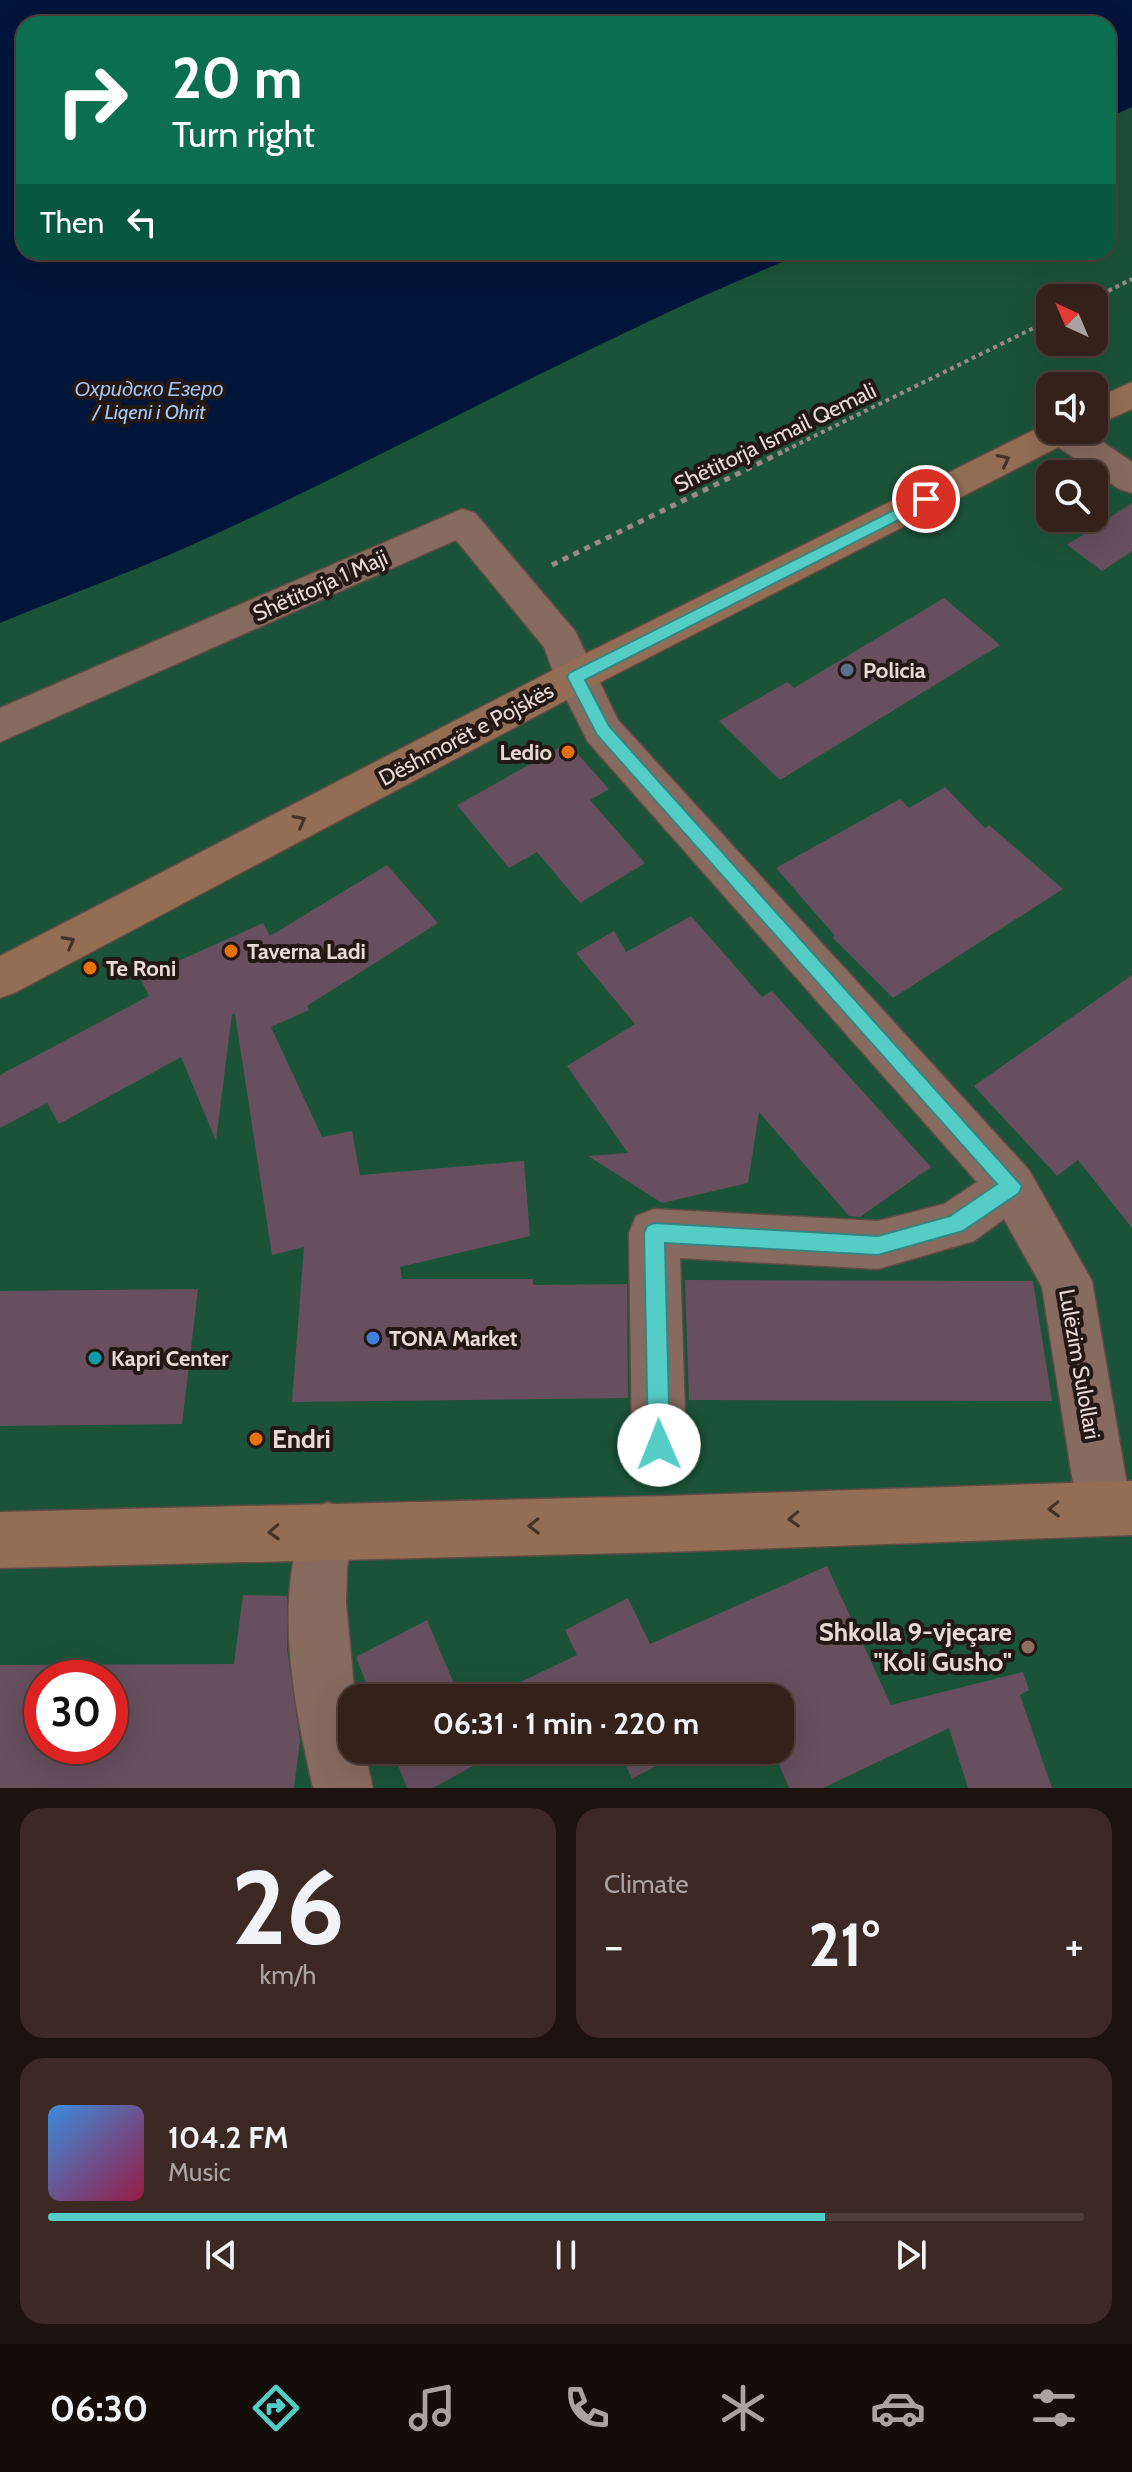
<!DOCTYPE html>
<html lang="en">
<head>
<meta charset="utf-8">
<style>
  :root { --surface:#34211a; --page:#3c2923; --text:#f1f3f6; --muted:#a9a3a2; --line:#4e3e39; --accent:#54cdc7 }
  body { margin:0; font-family:Cabin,sans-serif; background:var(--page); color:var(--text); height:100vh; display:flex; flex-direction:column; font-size:30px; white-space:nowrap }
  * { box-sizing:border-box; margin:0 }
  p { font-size:26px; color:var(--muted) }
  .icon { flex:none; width:44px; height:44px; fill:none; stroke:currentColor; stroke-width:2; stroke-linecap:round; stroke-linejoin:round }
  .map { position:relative; height:1788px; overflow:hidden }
  .side { display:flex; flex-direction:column; gap:20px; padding:20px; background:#1d120e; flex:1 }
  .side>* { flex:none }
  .top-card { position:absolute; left:16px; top:16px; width:1100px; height:244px; border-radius:24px; box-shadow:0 8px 32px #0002,0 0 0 2px var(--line); background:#0b6e4f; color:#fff; overflow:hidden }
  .needle { width:52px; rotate:316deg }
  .controls { position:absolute; left:1036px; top:284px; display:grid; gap:16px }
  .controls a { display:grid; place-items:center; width:72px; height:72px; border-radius:16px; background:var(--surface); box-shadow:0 8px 32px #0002,0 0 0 2px var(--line); font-size:40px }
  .speed { position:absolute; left:24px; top:1660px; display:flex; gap:16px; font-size:40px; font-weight:700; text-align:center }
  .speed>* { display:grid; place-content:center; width:104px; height:104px; border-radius:50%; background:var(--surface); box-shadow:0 8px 32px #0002,0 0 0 2px var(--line); line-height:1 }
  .speed .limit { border:12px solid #d22; background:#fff; color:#111 }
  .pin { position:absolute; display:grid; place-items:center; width:68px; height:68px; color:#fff; margin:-34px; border:4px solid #fff; border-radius:50%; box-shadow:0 2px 8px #0007 }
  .me { position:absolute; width:88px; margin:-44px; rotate:359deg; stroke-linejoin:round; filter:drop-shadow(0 0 6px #0008) }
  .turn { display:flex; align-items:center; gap:28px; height:168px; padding:0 24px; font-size:36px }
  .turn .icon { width:104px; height:104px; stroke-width:2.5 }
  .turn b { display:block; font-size:56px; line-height:68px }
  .then { display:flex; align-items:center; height:76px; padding:0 24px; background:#0003; gap:16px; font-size:30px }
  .big { font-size:60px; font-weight:800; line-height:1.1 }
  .side .widget { flex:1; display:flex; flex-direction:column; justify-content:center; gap:12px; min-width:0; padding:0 28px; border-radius:24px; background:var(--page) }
  .side .dial { align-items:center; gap:0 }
  .dial b { font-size:104px; line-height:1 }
  .song { display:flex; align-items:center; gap:24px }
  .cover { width:96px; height:96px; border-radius:12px; background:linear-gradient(135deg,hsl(210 70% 55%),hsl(340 70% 35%)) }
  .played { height:8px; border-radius:4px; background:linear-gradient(90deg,var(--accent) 75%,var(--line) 75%) }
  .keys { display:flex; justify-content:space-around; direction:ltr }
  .heat { display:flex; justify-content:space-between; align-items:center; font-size:44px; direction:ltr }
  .side .tiles { flex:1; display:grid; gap:20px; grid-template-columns:1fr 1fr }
  .widget:last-child { grid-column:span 2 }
  .trip { position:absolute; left:338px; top:1684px; width:456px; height:80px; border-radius:24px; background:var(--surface); box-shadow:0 8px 32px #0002,0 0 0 2px var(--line); font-weight:800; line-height:80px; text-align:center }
  .tabs { display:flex; height:128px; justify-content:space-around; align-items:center; background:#150d0a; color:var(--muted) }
  .tabs .icon { width:56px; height:56px }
  .tabs .on { color:var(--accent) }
  .tabs b { font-size:36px; color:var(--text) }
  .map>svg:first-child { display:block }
  .green { fill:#1b5338; fill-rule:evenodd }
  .water { fill:#00153a }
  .building { fill:#674f5e; fill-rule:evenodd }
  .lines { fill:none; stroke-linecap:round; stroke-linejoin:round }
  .street-casing { stroke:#604b44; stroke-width:3 }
  .secondary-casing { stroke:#604b44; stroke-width:3 }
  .path-far1 { stroke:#9d8982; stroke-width:4; stroke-dasharray:4 4; stroke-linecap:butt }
  .path { stroke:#9d8982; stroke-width:5; stroke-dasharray:6 6; stroke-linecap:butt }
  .street { fill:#876a60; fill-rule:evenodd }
  .secondary { fill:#946e54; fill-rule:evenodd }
  .oneway { stroke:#453227 }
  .route { fill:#54cdc7; stroke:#378581; stroke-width:2 }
  .service-dot { fill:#5c6f8a; stroke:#231814; stroke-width:3 }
  .food-dot { fill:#e8710a; stroke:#231814; stroke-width:3 }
  .shop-dot { fill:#3f7fe0; stroke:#231814; stroke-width:3 }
  .culture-dot { fill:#0f9aa8; stroke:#231814; stroke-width:3 }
  .education-dot { fill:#8d6e63; stroke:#231814; stroke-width:3 }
  .labels { text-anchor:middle; stroke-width:8; stroke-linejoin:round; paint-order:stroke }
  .far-water-label { font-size:20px; font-style:italic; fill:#a6c8f8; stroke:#231814 }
  .street-label { font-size:22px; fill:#eadad4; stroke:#231814 }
  .poi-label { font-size:22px; font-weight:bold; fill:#eadad4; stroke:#231814; text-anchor:start }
  .near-poi-label { font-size:26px; font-weight:bold; fill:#eadad4; stroke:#231814; text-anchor:start }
</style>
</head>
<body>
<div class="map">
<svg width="1132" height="1788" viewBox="0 0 1132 1788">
  <rect width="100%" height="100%" fill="#452c23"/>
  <path class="green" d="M0,0h1132v1788h-1132zM24,24h1084v228h-1084zM1050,298h44v44h-44zM1050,386h44v44h-44zM1050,474h44v44h-44zM42,1678h68v68h-68zM352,1698h428v52h-428z"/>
  <path class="water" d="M0,0h1132v107l-24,11v-94h-1084v228h783c-210,84 -405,198 -611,291 -64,29 -131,53 -196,80z"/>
  <g class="building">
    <polygon points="1132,503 1132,551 1102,571 1067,545"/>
    <polygon points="944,598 1000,645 780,780 719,721 787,682 794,688"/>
    <polygon points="568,743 609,789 590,800 645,863 580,903 537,852 509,868 457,805"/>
    <polygon points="945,787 985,828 989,825 1063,889 893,998 832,937 835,936 776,868 900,799 909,808"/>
    <polygon points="387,865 438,923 307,1006 309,1010 271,1027 322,1137 352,1131 360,1175 524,1161 530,1236 400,1267 402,1279 533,1279 533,1285 627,1284 628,1398 292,1402 304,1247 272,1255 235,1014 232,1014 216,1141 181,1057 59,1124 47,1103 0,1128 0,1075 149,996 140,978 263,923 270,936"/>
    <polygon points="691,916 762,997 772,991 931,1167 860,1217 849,1216 759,1112 748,1183 662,1203 588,1156 628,1153 567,1066 635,1024 576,953 614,931 626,952"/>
    <polygon points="1132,975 1132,1228 1078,1160 1057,1176 974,1086"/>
    <polygon points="685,1280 1033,1281 1052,1401 689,1400"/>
    <polygon points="198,1289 182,1424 0,1426 0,1291"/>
    <polygon points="827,1566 891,1705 1023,1672 1029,1690 1020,1695 1052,1788 968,1788 949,1728 823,1788 789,1788 773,1750 780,1750 780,1698 487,1698 577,1655 565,1630 628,1598 650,1644"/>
    <path d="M243,1595l44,1v53l13,91 -6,48h-294v-123l234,-1zM42,1678h68v68h-68z"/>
    <polygon points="427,1620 460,1698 372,1698 356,1657"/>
    <polygon points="392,1750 502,1750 433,1788 407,1788"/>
    <polygon points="619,1750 685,1750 632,1779"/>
  </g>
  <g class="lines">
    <defs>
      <g id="street">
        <polygon points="1050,422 1050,430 1085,430 1132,462 1132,493 1119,489 1048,440 1043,431"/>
        <polygon points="462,509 475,513 575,631 618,720 1029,1170 1092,1281 1131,1508 1123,1527 1104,1535 1085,1527 1077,1508 1042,1287 1004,1219 974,1241 878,1269 680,1258 686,1445 678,1464 659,1472 640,1464 632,1445 629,1233 636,1216 654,1209 878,1221 944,1204 977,1182 588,742 555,677 544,647 456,540 0,742 0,708"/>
        <path d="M328,1502l20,8 8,20 -9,37 -1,36 9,95h-3v52h12l9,38h-60c-20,-89 -41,-190 -5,-278z"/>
      </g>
      <g id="secondary">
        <polygon points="1132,382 1132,409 1094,426 1094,399"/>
        <polygon points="1050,422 1050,430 1081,430 1076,438 589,688 16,992 0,998 0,956 561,666"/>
        <polygon points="1132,1481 1132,1535 666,1552 0,1568 0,1512 666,1496"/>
      </g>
    </defs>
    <use href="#street" class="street-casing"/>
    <use href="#secondary" class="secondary-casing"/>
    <g class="path-far1">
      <polyline points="1094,298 1132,279"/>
      <polyline points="778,454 1050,320"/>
    </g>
    <polyline class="path" points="552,565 782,452"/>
    <use href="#street" class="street"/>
    <use href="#secondary" class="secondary"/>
  </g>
  <defs><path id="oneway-chevron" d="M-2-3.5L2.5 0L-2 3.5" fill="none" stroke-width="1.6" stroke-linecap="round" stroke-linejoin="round" transform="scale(2)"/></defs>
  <g class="oneway">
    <use href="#oneway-chevron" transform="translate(1004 460) rotate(-27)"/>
    <use href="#oneway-chevron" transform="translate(300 821) rotate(-28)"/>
    <use href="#oneway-chevron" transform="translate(69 942) rotate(-28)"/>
    <use href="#oneway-chevron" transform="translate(1054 1509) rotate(178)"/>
    <use href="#oneway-chevron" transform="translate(794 1519) rotate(178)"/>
    <use href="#oneway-chevron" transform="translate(534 1526) rotate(179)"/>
    <use href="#oneway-chevron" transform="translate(274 1532) rotate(178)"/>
  </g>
  <polygon class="route" points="926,494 932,496 932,503 585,680 609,726 1022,1186 1019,1193 963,1231 878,1255 665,1243 670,1445 667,1453 659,1456 651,1453 648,1445 644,1233 647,1226 654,1223 878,1236 950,1216 997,1184 597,735 567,677 569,673"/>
  <circle class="service-dot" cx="847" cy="670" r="8"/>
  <g class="food-dot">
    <circle cx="568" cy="752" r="8"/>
    <circle cx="231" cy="951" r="8"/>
    <circle cx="90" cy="968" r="8"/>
    <circle cx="256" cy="1439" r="8"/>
  </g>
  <circle class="shop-dot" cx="373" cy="1338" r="8"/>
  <circle class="culture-dot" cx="95" cy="1358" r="8"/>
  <circle class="education-dot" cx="1028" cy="1647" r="8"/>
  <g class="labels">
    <g class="far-water-label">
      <text x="149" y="396">Охридско Езеро<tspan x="149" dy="23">/ Liqeni i Ohrit</tspan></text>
    </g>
    <g class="street-label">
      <text transform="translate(775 437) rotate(-26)" y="8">Shëtitorja Ismail Qemali</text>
      <text transform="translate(320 585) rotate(-24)" y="8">Shëtitorja 1 Maji</text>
      <text transform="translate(466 734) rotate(-28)" y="8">Dëshmorët e Pojskës</text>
      <text transform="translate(1080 1364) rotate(80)" y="8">Lulëzim Sulollari</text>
    </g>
    <g class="poi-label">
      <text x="863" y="678">Policia</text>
      <text x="552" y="760" text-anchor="end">Ledio</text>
      <text x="247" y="959">Taverna Ladi</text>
      <text x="106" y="976">Te Roni</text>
      <text x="389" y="1346">TONA Market</text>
      <text x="111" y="1366">Kapri Center</text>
    </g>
    <g class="near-poi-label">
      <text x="272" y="1448">Endri</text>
      <text x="1012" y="1641" text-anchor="end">Shkolla 9-vjeçare<tspan x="1012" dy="30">"Koli Gusho"</tspan></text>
    </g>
  </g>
</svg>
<div class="controls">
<a><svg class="needle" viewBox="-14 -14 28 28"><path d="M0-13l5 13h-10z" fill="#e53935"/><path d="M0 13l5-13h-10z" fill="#a9a3a2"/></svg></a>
<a><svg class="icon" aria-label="sound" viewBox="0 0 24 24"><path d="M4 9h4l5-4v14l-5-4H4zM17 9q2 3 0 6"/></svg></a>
<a><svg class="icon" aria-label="search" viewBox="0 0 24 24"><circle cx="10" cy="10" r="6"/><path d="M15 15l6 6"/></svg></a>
</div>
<div class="speed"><div class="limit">30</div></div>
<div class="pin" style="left:926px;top:499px;background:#d93025"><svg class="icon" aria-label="arrive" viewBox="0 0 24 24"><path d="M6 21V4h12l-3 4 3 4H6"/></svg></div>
<svg class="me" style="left:659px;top:1445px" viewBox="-20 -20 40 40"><circle r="19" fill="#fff"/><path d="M0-13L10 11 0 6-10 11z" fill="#54cdc7"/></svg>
<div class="trip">06:31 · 1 min · 220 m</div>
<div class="top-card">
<div class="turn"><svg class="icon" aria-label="right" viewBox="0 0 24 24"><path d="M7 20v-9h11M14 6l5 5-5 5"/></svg><div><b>20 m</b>Turn right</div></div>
<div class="then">Then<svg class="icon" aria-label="left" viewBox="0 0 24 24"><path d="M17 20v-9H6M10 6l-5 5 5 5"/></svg></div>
</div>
</div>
<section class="side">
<div class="tiles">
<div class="widget dial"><b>26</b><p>km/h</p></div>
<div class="widget"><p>Climate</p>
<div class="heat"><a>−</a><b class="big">21°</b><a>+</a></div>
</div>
<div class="widget">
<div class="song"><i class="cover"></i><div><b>104.2 FM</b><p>Music</p></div></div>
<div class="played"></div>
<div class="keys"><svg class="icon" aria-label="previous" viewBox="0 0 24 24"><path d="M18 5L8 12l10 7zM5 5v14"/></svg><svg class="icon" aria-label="pause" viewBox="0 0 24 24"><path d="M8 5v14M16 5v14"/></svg><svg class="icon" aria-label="next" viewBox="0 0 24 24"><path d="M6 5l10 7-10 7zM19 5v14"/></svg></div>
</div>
</div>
</section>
<nav class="tabs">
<b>06:30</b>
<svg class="icon on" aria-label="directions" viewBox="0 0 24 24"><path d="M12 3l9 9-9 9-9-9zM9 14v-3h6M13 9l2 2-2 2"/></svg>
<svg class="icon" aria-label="music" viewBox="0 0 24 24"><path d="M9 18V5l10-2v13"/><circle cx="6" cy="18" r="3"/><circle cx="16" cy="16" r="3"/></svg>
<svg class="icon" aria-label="phone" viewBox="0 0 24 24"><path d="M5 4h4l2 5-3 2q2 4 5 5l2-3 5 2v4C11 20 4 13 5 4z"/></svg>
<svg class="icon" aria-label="climate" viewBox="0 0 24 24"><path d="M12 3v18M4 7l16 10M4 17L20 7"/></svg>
<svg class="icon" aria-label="car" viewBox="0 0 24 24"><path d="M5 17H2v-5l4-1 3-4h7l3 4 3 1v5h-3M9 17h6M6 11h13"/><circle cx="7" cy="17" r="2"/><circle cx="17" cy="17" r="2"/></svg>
<svg class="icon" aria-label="filters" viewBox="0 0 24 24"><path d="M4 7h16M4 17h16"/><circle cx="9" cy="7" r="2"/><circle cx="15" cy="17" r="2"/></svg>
</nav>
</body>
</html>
